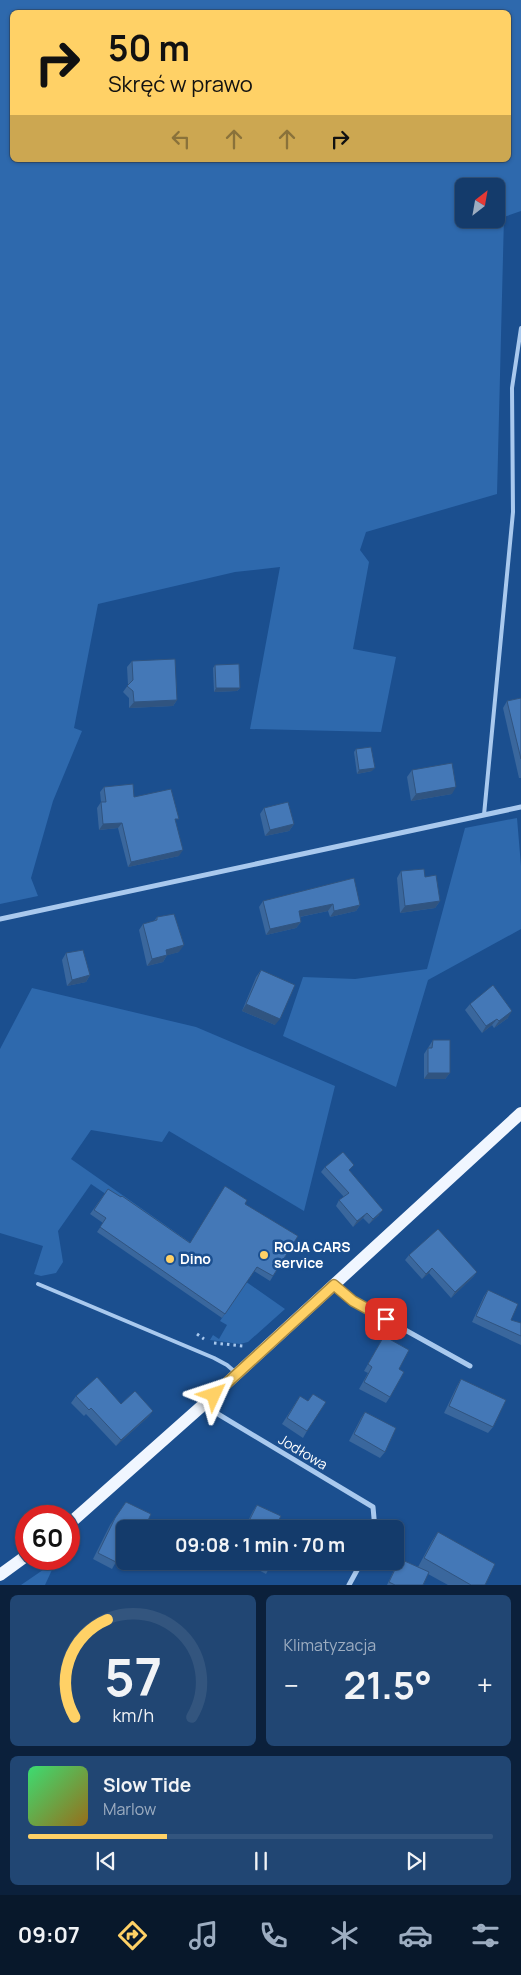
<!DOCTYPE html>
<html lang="pl">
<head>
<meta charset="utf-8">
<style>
  :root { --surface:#143b6b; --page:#214673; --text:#f1f3f6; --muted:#9dadc1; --line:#33557e; --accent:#ffd166 }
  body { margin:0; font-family:Manrope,sans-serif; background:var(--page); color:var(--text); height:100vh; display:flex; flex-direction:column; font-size:19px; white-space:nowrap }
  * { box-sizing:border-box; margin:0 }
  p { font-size:16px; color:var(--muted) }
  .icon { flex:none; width:28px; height:28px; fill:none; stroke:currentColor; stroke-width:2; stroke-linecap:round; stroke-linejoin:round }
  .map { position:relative; height:1585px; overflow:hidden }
  .sheet { display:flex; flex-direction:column; gap:10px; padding:10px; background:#0b203b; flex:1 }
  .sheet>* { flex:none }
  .hud { position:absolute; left:10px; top:10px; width:501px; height:152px; border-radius:8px; box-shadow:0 1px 4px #0004,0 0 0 1px var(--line); background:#ffd166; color:#111; overflow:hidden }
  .needle { width:32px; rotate:31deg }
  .tools { position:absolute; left:455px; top:178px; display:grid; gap:10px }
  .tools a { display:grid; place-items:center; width:50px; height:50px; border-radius:8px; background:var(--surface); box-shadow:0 1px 4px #0004,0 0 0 1px var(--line); font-size:25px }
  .speed { position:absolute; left:15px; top:1505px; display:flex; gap:10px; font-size:25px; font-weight:700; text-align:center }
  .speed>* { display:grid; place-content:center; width:65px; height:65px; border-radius:50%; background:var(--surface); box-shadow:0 1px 4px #0004,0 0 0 1px var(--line); line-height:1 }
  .speed .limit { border:8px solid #d22; background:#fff; color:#111 }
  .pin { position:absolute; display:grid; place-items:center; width:42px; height:42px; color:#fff; margin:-21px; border-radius:10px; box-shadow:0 2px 8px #0006 }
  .me { position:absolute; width:55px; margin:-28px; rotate:48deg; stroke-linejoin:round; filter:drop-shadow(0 0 4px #0008) }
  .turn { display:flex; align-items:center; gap:18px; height:105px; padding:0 15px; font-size:22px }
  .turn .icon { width:65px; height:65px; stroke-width:2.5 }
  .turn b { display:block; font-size:35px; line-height:42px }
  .lanes { display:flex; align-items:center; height:48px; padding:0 15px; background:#0003; justify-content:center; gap:25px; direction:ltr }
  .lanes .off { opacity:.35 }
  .big { font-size:38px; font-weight:700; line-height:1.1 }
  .sheet .tile { flex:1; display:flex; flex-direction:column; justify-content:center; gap:8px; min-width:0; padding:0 18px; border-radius:8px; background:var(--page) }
  .sheet .dial { align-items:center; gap:0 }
  .dial svg { height:130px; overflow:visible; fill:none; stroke:var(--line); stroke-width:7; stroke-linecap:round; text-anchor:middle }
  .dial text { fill:var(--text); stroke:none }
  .song { display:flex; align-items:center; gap:15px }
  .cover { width:60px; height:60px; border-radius:8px; background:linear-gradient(135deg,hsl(140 70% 55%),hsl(40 70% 35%)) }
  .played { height:5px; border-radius:2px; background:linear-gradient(90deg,var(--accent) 30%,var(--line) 30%) }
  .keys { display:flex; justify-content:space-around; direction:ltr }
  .heat { display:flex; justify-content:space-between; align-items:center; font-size:28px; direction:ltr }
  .sheet .tiles { flex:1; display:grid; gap:10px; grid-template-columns:1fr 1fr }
  .tile:last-child { grid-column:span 2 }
  .trip { position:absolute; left:116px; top:1520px; width:288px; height:50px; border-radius:8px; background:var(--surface); box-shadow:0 1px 4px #0004,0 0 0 1px var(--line); font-weight:700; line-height:50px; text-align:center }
  .dock { display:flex; height:80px; justify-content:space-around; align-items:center; background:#08182b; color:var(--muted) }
  .dock .icon { width:35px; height:35px }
  .dock .active { color:var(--accent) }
  .dock b { font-size:22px; color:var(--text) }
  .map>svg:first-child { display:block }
  .green { fill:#2e69ad; fill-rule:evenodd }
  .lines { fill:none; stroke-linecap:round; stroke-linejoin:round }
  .path { stroke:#a9c9ee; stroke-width:3; stroke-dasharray:2.5 4; stroke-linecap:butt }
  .service { stroke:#a9c9ee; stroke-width:4 }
  .minor { stroke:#a9c9ee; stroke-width:5 }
  .primary { stroke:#f0f6ff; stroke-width:12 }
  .wall { fill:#3a679d }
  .shaded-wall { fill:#305480 }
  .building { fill:#4478b7; stroke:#305480 }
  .route-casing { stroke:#a68842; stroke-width:12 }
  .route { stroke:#ffd166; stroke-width:9 }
  .poi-dot { fill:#ffd166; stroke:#1b4f8f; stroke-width:2 }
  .labels { text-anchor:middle; stroke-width:5; stroke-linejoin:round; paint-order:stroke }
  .poi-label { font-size:14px; font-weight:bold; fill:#fff; stroke:#1b4f8f; text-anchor:start }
  .street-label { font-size:14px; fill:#fff; stroke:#1b4f8f }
</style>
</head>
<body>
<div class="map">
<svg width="521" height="1585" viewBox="0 0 521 1585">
  <rect width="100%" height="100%" fill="#1b4f8f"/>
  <g class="green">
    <path d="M0,0h521v211l-17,6 -7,277 -131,38 -6,18 9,12 -16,87 43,8 -15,75 -131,-3 30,-162 -45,5 -137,32 -24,124 8,3 -29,70 -22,77 7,18 -38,8zM12,12h497v148h-497zM464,186h32v33h-32z"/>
    <polygon points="517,818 521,866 521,929 428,980 396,1087 283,1036 303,977 355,979 427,969 465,828"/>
    <polygon points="32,988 196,1027 335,1086 304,1211 169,1131 162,1142 91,1130 71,1159 285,1309 248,1342 240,1344 210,1340 213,1335 219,1339 227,1325 220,1321 243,1287 91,1184 58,1231 63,1262 56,1273 41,1276 34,1274 43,1246 0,1233 0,1049"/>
    <polygon points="56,1561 45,1585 21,1585"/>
  </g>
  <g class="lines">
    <g class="path">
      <polyline points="197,1334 204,1339"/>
      <polyline points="214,1343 243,1346"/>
    </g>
    <g class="service">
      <polyline points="484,815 513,512 512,388 521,328"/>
      <polyline points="38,1284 214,1358 227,1365 235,1372"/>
    </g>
    <g class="minor">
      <polyline points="0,919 521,807"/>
      <polyline points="335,1286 353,1301 470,1366"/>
      <polyline points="203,1405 373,1507 375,1529"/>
      <polyline points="349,1585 362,1561"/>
    </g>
    <g class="primary">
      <polyline points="69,1524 203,1405 521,1113"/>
      <polyline points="0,1575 26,1556"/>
    </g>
  </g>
  <g class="wall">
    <polygon points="132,661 177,700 173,706 129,708 129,698 123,692 128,685 127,667"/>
    <polygon points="215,665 240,688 237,691 214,692 213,668"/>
    <polygon points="521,698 521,778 519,778 503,708 507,701"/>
    <polygon points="356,749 372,771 357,774 354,752"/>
    <polygon points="412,770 452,794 411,801 407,777"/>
    <polygon points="104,787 134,797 176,823 179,856 128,867 118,828 99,830 97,808 101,802 100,792"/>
    <polygon points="264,808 294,824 289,831 265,836 260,814"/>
    <polygon points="401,871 425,877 440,901 435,908 400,913 397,878"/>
    <polygon points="263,901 360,905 356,911 330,917 328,911 300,917 301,922 296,928 266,935 259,907"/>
    <polygon points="157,917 179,952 167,955 163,962 147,966 139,930 143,924 154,921"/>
    <polygon points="66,953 90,975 86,982 67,986 62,960"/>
    <polygon points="261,970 275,1025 242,1011 256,977"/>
    <polygon points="470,1004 508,1018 494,1028 492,1025 482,1033 465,1010"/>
    <polygon points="433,1040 450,1073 445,1079 424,1079 424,1054"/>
    <polygon points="325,1167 350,1171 379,1215 369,1224 363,1218 353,1227 336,1206 339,1200 344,1197 321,1172"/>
    <polygon points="108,1189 190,1243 245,1204 298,1236 270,1281 254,1271 222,1318 97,1232 103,1223 90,1214"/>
    <polygon points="409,1255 477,1272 473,1277 451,1298 429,1273 422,1279 405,1260"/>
    <polygon points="488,1290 511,1320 521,1323 521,1345 472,1322 484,1296"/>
    <polygon points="384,1336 399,1369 390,1397 386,1403 359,1389 368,1373 364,1371"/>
    <polygon points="461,1379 493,1427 488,1433 444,1413 457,1386"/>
    <polygon points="76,1396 121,1404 153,1411 148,1417 116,1446 86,1414 84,1416 71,1403"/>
    <polygon points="300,1396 307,1431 303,1438 282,1424"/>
    <polygon points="365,1412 385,1452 380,1458 349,1441 361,1418"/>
    <polygon points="126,1502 125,1529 116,1562 112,1569 93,1559 110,1525"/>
    <polygon points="257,1505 274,1529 244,1529 253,1511"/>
    <polygon points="438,1532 485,1585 448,1585 428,1574 423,1585 387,1585 396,1566 400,1559 418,1567 432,1541"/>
    <polygon points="242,1561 273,1561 266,1574"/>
  </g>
  <g class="shaded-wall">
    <polygon points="216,688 240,688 237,691 214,692"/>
    <polygon points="177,700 173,706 129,708 134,702"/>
    <polygon points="375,768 372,771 357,774 359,770"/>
    <polygon points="456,787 452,794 411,801 416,794"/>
    <polygon points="122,823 118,828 99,830 103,824"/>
    <polygon points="294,824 289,831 265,836 270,830"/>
    <polygon points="183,850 179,856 128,867 131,862"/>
    <polygon points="440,901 435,908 400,913 405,906"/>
    <polygon points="333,904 328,911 294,918 299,911"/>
    <polygon points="360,905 356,911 330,917 334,911"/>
    <polygon points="301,922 296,928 266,935 270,929"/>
    <polygon points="184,945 179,952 165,956 167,955 163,962 147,966 152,959 166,950"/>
    <polygon points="90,975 86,982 67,986 72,980"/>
    <polygon points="246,1004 280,1019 275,1025 242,1011"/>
    <polygon points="512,1011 508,1018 494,1028 499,1021"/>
    <polygon points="497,1019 492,1025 482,1033 486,1026"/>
    <polygon points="428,1073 450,1073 445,1079 424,1079"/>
    <polygon points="383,1210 379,1215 369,1224 373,1219"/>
    <polygon points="367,1213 363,1218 353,1227 357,1221"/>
    <polygon points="432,1268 429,1273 422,1279 426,1274"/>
    <polygon points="477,1272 473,1277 451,1298 455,1292"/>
    <polygon points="153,1411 148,1417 116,1446 121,1440"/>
  </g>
  <g class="building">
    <polygon points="175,659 177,700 134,702 133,691 127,686 133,680 132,661"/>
    <polygon points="239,664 240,688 216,688 215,665"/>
    <polygon points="521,698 521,759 507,701"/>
    <polygon points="371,747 375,768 359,770 356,749"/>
    <polygon points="452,763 456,787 416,794 412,770"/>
    <polygon points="133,784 134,797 171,789 179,819 175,819 183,850 131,862 122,823 103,824 101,802 106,802 104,787"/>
    <polygon points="288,802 294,824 270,830 264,808"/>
    <polygon points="424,869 425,877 436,875 440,901 405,906 401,871"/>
    <polygon points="354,878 360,905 334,911 333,904 299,911 301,922 270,929 263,901"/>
    <polygon points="174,914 184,945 166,950 167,955 152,959 143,924 157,920 157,917"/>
    <polygon points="83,950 90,975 72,980 66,953"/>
    <polygon points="261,970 295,985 280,1019 246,1004"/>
    <polygon points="493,985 512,1011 499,1021 497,1019 486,1026 470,1004"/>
    <polygon points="433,1040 450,1040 450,1073 428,1073 428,1048 432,1048"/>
    <polygon points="343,1152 354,1165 349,1170 383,1210 373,1219 367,1213 357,1221 339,1200 349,1193 325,1167"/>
    <polygon points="225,1186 247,1200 245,1204 298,1236 273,1276 257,1267 225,1314 100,1227 106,1218 94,1210 108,1189 121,1197 122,1196 190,1243"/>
    <polygon points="438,1229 477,1272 455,1292 432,1268 426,1274 409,1255"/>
    <polygon points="488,1290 518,1304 511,1320 521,1323 521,1336 476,1316"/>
    <polygon points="384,1336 409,1350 399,1369 404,1372 390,1397 364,1382 372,1367 368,1364"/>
    <polygon points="97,1377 121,1404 135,1391 153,1411 121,1440 91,1408 89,1410 76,1396"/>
    <polygon points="461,1379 506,1400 493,1427 449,1406"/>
    <polygon points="313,1394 326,1402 307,1431 287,1418 300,1396 308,1401"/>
    <polygon points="365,1412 396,1428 385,1452 354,1434"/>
    <polygon points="126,1502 151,1514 144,1529 125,1529 125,1545 116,1562 98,1553 115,1518"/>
    <polygon points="257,1505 281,1516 274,1529 245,1529"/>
    <polygon points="438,1532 495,1564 485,1585 471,1585 424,1558"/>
    <polygon points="400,1559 429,1572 423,1585 395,1585 389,1582"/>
    <polygon points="258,1561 273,1561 270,1568"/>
  </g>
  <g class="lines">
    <defs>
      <polyline id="route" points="214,1395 334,1285 353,1301 386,1319"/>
    </defs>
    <use href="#route" class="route-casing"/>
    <use href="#route" class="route"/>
  </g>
  <g class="poi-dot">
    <circle cx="264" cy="1255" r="5"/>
    <circle cx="170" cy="1259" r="5"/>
  </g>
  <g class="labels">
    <g class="poi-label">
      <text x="274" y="1252">ROJA CARS<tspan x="274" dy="16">service</tspan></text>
      <text x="180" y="1264">Dino</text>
    </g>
    <g class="street-label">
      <text transform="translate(303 1452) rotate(31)" y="5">Jodłowa</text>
    </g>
  </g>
</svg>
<div class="tools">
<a><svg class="needle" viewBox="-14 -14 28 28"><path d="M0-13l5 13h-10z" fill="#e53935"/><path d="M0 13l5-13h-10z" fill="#9dadc1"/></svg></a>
</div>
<div class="speed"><div class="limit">60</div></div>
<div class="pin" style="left:386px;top:1319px;background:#d93025"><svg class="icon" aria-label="arrive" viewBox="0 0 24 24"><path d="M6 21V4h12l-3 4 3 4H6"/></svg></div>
<svg class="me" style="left:214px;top:1395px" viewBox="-20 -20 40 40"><path d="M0-17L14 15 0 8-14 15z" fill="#ffd166" stroke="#fff" stroke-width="4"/></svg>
<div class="trip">09:08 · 1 min · 70 m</div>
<div class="hud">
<div class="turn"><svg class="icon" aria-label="right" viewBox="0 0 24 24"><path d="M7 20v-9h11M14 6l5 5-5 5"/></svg><div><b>50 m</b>Skręć w prawo</div></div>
<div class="lanes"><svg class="icon off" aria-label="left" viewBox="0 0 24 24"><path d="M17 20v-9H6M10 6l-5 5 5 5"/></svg><svg class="icon off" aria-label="ahead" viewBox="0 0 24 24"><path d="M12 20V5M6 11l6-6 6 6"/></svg><svg class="icon off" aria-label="ahead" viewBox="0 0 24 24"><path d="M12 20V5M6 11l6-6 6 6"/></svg><svg class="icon" aria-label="right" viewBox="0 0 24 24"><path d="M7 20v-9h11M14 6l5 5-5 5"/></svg></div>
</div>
</div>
<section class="sheet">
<div class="tiles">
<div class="tile dial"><svg viewBox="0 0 100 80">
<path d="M14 69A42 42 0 1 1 86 69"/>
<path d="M14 69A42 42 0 0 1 34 9" stroke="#ffd166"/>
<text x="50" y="56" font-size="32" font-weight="700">57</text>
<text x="50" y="72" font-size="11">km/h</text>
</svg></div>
<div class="tile"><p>Klimatyzacja</p>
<div class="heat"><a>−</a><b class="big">21.5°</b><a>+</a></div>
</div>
<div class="tile">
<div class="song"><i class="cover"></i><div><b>Slow Tide</b><p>Marlow</p></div></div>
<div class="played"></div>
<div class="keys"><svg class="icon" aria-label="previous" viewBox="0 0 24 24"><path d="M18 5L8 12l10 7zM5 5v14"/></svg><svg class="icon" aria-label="pause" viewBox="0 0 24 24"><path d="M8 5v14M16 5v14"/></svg><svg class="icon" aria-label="next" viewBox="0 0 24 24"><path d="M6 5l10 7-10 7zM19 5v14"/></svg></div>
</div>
</div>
</section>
<nav class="dock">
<b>09:07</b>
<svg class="icon active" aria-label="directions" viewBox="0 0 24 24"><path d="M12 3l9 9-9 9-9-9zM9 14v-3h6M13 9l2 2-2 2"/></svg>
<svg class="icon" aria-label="music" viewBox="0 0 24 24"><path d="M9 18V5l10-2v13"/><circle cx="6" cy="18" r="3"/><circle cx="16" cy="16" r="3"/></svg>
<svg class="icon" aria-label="phone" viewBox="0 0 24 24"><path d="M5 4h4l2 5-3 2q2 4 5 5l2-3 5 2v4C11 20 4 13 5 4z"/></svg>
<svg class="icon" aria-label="climate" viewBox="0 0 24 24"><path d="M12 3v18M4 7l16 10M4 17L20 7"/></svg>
<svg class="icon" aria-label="car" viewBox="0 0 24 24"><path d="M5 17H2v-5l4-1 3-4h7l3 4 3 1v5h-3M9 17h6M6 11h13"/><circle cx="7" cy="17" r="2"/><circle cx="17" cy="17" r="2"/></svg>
<svg class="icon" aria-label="filters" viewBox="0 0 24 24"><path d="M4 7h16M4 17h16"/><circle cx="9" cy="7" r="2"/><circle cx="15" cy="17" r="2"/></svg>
</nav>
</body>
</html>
